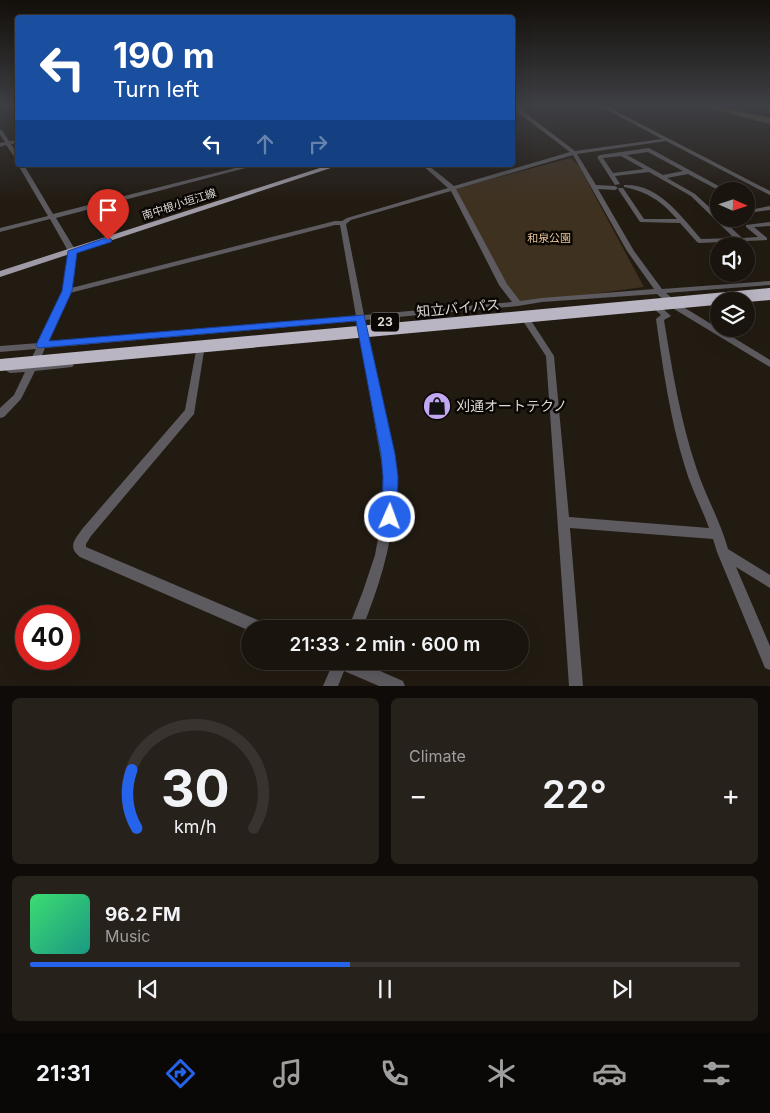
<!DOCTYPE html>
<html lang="en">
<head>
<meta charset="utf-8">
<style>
  :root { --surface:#1a140e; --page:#27211c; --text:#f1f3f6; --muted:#9f9e9e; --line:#38332e; --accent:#2563eb }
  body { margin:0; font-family:Inter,"Noto Sans JP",sans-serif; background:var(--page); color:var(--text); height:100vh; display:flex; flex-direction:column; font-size:19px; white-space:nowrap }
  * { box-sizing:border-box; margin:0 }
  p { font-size:16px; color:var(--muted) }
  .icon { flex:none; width:28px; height:28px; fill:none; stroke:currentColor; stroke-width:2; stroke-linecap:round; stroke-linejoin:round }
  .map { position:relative; height:686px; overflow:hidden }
  .side { display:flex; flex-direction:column; gap:12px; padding:12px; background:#0e0b08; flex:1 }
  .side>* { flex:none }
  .hud { position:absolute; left:15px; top:15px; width:500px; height:152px; border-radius:5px; box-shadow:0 5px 20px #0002,0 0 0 1px var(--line); background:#1a4fa0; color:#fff; overflow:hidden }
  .needle { width:32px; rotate:93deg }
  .buttons { position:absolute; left:710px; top:182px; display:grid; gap:10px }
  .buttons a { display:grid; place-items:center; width:45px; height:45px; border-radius:50%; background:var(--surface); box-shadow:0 5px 20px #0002,0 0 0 1px var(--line); font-size:25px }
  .speed { position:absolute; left:15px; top:605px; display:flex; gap:10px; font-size:25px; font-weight:700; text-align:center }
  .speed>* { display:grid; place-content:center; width:65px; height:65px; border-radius:50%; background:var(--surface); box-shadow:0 5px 20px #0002,0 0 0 1px var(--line); line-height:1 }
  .speed .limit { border:8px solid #d22; background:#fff; color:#111 }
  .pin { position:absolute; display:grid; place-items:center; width:42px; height:42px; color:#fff; margin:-51px -21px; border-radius:50% 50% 50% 0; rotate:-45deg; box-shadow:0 0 5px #0007 }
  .pin .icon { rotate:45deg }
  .me { position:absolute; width:55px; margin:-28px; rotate:2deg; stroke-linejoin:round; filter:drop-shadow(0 0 4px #0008) }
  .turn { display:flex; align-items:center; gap:18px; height:105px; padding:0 15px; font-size:22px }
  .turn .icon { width:65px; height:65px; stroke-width:2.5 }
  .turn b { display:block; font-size:35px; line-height:42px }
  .lanes { display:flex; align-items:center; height:48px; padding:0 15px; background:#0003; justify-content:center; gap:25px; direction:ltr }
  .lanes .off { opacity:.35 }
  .big { font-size:38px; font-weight:600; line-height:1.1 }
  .side .card { flex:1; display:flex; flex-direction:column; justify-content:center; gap:8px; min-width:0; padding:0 18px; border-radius:8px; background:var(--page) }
  .side .dial { align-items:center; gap:0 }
  .dial svg { height:130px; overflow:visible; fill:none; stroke:var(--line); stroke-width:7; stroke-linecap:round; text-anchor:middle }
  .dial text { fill:var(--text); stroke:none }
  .song { display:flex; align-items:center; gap:15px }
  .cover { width:60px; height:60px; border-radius:8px; background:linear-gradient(135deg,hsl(140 70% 55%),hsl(170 70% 35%)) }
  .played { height:5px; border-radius:2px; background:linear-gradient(90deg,var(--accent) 45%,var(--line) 45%) }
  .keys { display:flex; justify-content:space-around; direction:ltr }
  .heat { display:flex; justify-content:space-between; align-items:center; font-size:28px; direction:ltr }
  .side .tiles { flex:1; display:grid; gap:12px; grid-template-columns:1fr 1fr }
  .card:last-child { grid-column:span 2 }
  .trip { position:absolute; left:241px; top:620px; width:288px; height:50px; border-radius:25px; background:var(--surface); box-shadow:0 5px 20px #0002,0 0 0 1px var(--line); font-weight:600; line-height:50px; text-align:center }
  .tabs { display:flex; height:80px; justify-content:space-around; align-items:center; background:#0a0806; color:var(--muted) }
  .tabs .icon { width:35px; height:35px }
  .tabs .current { color:var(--accent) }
  .tabs b { font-size:22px; color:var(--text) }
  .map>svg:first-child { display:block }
  .green { fill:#3f311f }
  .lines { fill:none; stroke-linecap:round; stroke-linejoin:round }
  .river { fill:#5e4d37; fill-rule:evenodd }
  .minor { fill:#5d5b60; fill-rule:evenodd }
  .major { fill:#9f9ba6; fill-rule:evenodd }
  .highway-bridge { stroke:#b9b5c2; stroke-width:12 }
  .route { fill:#2563eb; stroke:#184099 }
  .labels { text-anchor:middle; stroke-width:5; stroke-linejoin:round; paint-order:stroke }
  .far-street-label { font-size:11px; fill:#ded9d4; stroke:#090604 }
  .far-park-label { font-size:11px; fill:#e5c295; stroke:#090604 }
  .shield { fill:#090604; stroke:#9e9a96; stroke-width:1 }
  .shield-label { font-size:12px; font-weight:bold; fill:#ded9d4 }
  .street-label { font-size:14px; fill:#ded9d4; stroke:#090604 }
  .poi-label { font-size:14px; fill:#ded9d4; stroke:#090604; text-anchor:start }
</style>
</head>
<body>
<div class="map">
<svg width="770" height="686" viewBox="0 0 770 686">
  <rect width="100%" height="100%" fill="#221b12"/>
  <polygon class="green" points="571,158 579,166 644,287 518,304 453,189"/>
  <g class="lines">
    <polygon class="river" points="701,106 717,106 770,118 770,124"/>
    <g class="minor">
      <polygon points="2,106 18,106 18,108"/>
      <path d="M512,106h4l59,45 87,-12 -62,-33h6l164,85v4l-2,-1 -102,-53 -89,13 19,31 19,1 3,2 -3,2 -17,-1 36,62 28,38 108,-8v4l-104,8 14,12 90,55v7l-96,-58 -17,-15 -115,8 -24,4 -153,14 31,157c-1,57 -13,100 -34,152h-14l15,-38 12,-36 7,-38 2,-19v-21l-27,-156 -312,27 -7,17 31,-3 5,3 -2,2 -37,4 -14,28 -17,18 -4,1v-10l14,-13 11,-23 -15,1 -5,-3 5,-3 18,-2 8,-16 -36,3v-6l39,-3 24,-52 5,-40 -18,-32 -50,13v-4l48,-12 -30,-51h6l29,49 194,-49h10l-201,53 20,33 -5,37 264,-67h7l5,-3 101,-30 -26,-23h6l26,21 116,-34 -58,-44zM573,155l54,96 27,38 -112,9 -22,3 -13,-17 -51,-95zM451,191l48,94 13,17 -148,13 -18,-91 5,-4zM335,225h5l16,91 -308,26 22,-49z"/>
      <polygon points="0,130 2,130 9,141 18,140 18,143 11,144 18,155 18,162 6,145 0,147 0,143 5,142 0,135"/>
      <path d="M649,148l77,42 1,1h-7l-32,-17 -21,4 28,16 24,22v3h3l20,19 16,-1 -12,-10v-2l24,-3v4l-16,1 13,11v2l-68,3 -2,-1 -17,-19 -40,-1 -22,-33 1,-1h4l21,31h33c-16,-18 -29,-27 -53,-32v-2c34,-2 57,31 77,54l33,-1 -43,-42 -42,-24 -34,4 5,8 -5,1 -18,-28 3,-2zM648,152l35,19 -20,4 -36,-20zM621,156l23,13 -31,4 -10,-15z"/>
      <polygon points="770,206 770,210 746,213 746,208 749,210"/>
      <path d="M655,307h6l10,9 -7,4c8,49 16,99 32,147 9,28 24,53 32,82l42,26v13l-34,-21 34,79v24l-5,-2 -48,-116 -4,-13 -143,-11 13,158h-14l-23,-330 -23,-35 4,-3 3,1 24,37 15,161 140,11c-7,-20 -18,-40 -24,-61 -15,-48 -22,-98 -29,-148l5,-4 -7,-6z"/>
      <path d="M200,348l4,3 -10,63 -103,122 -5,8v3l181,77 2,5h-19v2l-170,-74c-13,-10 -5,-18 3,-29l102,-118 11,-59z"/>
      <polygon points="332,661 357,661 403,681 405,686 379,686 344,671 338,686 323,686 333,663"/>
    </g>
    <g class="major">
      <polygon points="512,106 522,106 512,110"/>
      <polygon points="329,165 340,165 0,277 0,271"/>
    </g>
    <polyline class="highway-bridge" points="0,365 770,294"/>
  </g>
  <linearGradient id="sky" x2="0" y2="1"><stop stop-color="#130f0a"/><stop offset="0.52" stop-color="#3e3f44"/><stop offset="1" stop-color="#3e3f44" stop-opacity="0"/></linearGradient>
  <rect width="770" height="202" fill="url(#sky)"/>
  <polygon class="route" points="108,237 112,240 111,242 77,253 72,291 49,341 364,315 395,454 398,477 397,517 395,522 390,524 384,522 382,517 383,477 381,454 356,321 38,348 36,345 62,291 68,251"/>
  <defs>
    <symbol id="shop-disc" viewBox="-11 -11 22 22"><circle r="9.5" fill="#c2a8f3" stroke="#090604"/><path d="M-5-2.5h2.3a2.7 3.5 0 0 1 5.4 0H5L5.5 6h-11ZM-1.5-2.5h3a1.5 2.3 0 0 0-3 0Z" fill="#111"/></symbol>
  </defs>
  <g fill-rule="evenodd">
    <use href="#shop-disc" x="421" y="390" width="32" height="32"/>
  </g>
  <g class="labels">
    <g class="far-street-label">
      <text transform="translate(179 204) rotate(-18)" y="4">南中根小垣江線</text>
    </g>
    <g class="far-park-label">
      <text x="549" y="242">和泉公園</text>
    </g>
    <rect class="shield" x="371" y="312.5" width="28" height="19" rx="4"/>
    <g class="shield-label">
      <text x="385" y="326">23</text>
    </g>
    <g class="street-label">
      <text transform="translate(458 308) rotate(-5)" y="5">知立バイパス</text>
    </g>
    <g class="poi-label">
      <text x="456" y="411">刈通オートテクノ</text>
    </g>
  </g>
</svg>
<div class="buttons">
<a><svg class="needle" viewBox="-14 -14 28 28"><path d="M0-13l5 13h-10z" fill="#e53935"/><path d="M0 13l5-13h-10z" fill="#9f9e9e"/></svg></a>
<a><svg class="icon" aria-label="sound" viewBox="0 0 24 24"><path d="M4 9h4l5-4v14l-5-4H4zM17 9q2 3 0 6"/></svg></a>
<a><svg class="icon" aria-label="layers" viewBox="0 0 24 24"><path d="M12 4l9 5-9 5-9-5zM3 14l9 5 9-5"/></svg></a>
</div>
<div class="speed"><div class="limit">40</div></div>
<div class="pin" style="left:108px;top:240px;background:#d93025"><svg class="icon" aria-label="arrive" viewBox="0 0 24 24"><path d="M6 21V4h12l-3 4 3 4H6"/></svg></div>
<svg class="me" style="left:390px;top:517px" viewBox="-20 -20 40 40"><circle r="17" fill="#2563eb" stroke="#fff" stroke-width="3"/><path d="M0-11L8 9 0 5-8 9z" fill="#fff"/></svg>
<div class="trip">21:33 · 2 min · 600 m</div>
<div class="hud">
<div class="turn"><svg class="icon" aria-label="left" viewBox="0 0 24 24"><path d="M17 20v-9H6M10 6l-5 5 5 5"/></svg><div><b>190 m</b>Turn left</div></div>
<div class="lanes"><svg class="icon" aria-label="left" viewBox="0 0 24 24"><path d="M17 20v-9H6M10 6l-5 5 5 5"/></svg><svg class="icon off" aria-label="ahead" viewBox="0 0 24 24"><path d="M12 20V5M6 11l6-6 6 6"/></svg><svg class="icon off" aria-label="right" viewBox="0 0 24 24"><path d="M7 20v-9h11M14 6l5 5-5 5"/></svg></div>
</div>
</div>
<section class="side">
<div class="tiles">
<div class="card dial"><svg viewBox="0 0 100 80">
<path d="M14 69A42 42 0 1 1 86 69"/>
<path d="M14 69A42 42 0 0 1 11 33" stroke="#2563eb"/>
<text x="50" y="56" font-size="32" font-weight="700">30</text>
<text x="50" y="72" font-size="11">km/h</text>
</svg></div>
<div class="card"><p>Climate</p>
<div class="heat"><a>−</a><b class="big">22°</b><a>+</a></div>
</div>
<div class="card">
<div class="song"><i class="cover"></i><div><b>96.2 FM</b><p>Music</p></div></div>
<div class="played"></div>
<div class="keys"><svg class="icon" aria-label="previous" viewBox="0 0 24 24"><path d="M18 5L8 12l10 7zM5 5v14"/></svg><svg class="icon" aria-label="pause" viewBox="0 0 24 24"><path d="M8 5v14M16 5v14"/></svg><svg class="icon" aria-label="next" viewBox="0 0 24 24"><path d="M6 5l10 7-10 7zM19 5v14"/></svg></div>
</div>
</div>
</section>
<nav class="tabs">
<b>21:31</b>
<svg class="icon current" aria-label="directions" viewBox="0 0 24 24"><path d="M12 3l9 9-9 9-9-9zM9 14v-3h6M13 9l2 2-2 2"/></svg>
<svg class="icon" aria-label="music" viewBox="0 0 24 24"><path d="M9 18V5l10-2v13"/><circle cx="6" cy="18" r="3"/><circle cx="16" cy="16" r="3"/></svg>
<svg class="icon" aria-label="phone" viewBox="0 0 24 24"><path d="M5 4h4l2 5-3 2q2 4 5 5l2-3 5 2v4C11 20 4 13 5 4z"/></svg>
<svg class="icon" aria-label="climate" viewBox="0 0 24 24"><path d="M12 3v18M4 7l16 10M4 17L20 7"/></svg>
<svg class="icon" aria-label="car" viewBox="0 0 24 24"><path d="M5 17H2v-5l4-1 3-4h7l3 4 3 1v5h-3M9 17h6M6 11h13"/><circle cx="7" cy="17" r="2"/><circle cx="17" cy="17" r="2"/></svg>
<svg class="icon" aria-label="filters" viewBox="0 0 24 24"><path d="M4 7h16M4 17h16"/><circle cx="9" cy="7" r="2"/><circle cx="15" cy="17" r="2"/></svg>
</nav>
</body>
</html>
